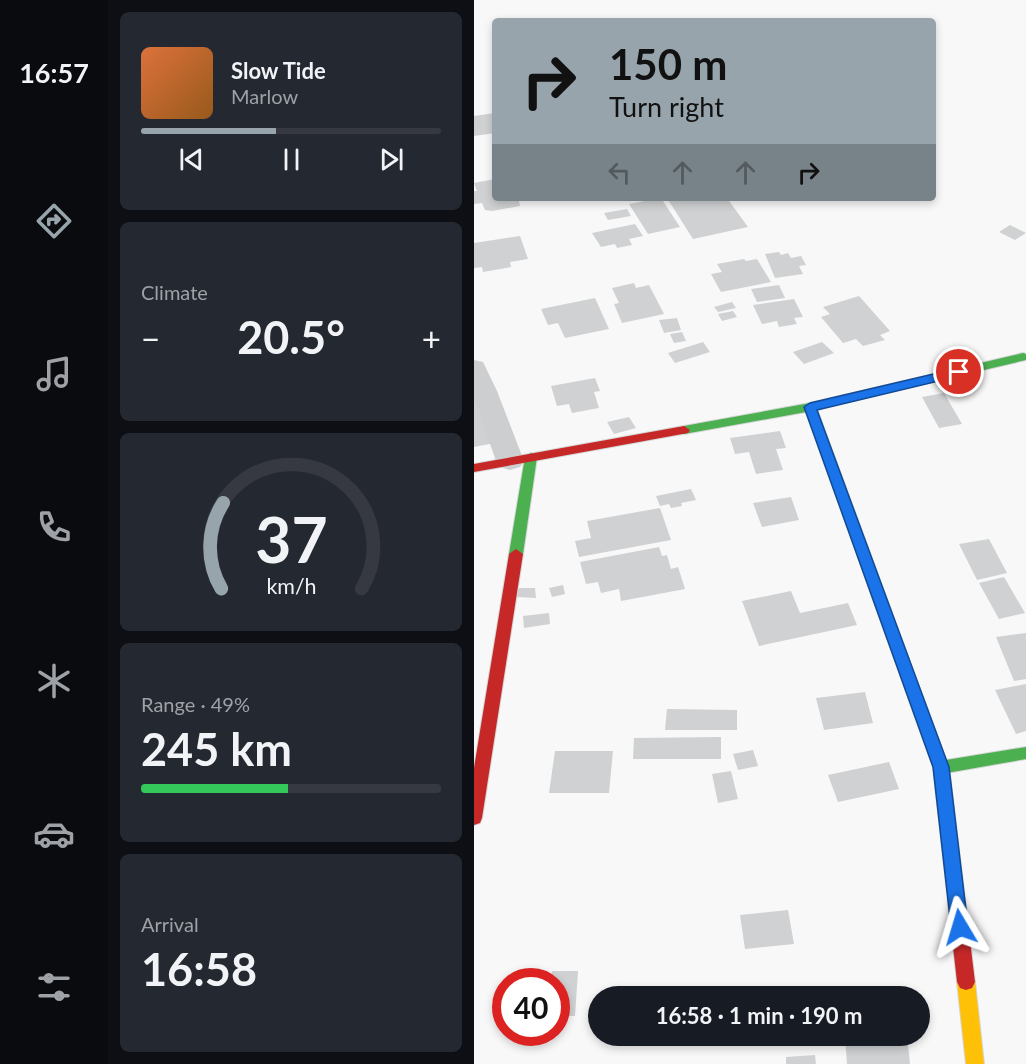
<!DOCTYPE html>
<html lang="en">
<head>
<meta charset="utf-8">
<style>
  :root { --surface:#171b24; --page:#242831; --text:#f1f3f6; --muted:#9ea1a6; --line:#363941; --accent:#97a4ac }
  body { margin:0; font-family:Lato,sans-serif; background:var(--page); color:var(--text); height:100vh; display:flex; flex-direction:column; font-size:22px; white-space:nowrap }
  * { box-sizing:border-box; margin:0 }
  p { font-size:20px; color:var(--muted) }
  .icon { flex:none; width:33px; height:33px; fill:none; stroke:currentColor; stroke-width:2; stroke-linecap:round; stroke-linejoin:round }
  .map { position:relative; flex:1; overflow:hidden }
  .panel { display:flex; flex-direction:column; gap:12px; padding:12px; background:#0d0f14; width:366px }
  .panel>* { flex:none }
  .top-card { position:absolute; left:18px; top:18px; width:444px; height:183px; border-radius:6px; box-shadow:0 3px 9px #0003; background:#97a4ac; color:#111; overflow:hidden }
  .speed { position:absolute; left:18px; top:968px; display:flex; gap:12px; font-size:30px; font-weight:700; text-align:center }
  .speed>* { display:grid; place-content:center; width:78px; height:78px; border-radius:50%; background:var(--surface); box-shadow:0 3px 9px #0003; line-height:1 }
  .speed .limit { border:9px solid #d22; background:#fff; color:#111 }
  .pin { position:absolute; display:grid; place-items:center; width:51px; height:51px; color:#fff; margin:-26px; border:3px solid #fff; border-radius:50%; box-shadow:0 2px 6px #0007 }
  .me { position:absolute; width:66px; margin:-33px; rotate:353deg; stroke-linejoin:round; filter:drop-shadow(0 0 4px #0008) }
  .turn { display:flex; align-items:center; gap:21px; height:126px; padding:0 18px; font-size:27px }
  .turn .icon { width:78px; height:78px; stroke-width:2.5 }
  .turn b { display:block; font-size:42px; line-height:51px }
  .lanes { display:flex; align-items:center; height:57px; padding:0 18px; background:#0003; justify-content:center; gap:30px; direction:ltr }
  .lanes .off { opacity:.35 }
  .big { font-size:45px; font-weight:700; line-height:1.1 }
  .panel .card { flex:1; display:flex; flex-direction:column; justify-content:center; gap:9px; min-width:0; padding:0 21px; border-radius:9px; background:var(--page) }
  .panel .dial { align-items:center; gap:0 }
  .dial svg { height:156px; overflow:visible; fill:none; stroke:var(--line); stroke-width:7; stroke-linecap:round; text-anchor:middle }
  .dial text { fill:var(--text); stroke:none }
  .song { display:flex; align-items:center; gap:18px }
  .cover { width:72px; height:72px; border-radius:9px; background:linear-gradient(135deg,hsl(20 70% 55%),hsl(30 70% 35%)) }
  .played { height:6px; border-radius:3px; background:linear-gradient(90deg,var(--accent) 45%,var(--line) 45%) }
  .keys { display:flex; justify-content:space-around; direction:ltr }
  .heat { display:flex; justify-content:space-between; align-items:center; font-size:33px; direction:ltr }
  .charge { height:9px; border-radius:4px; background:linear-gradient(90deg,#34c759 49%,var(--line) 0) }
  .trip { position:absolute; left:114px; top:986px; width:342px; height:60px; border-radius:30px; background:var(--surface); box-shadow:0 3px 9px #0003; font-weight:700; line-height:60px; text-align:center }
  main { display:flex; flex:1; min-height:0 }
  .menu { display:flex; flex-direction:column; width:108px; justify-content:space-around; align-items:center; background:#090b0e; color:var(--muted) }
  .menu .icon { width:42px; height:42px }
  .menu .active { color:var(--accent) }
  .menu b { font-size:27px; color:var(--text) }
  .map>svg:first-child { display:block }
  .building { fill:#cfd1d3 }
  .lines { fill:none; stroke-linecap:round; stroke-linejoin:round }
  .fast-casing { stroke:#d5d6d7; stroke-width:2 }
  .slow-casing { stroke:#d5d6d7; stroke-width:2 }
  .jam-casing { stroke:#d5d6d7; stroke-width:2 }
  .street { fill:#cdcecf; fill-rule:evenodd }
  .fast { fill:#4caf50; fill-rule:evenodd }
  .slow { fill:#ffc107; fill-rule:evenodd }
  .jam { fill:#c62828; fill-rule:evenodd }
  .route { fill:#1a73e8; stroke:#114b97; stroke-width:1.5 }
</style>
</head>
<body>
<main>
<nav class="menu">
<b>16:57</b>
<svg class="icon active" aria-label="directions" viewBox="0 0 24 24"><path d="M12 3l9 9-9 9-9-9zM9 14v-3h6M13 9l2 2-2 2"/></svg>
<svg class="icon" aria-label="music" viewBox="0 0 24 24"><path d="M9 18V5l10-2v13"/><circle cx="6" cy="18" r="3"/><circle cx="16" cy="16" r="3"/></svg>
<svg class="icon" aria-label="phone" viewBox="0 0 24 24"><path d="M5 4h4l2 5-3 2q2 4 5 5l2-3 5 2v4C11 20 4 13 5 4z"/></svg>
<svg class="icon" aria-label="climate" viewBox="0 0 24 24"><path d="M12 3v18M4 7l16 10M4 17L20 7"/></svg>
<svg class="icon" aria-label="car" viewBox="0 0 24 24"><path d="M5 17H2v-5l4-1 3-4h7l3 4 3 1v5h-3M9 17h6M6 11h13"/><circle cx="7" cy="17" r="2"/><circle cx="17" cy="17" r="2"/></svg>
<svg class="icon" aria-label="filters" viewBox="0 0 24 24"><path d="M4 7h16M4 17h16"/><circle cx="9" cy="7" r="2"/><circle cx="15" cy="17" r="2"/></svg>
</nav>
<section class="panel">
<div class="card">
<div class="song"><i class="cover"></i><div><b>Slow Tide</b><p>Marlow</p></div></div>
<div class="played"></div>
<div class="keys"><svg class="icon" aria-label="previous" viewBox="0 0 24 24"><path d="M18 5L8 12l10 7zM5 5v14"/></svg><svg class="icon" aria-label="pause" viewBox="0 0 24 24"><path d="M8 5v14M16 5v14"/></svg><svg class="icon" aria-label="next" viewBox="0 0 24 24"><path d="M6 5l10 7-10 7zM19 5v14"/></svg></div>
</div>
<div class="card"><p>Climate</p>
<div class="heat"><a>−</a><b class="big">20.5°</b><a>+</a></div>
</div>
<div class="card dial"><svg viewBox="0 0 100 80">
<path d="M14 69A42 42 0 1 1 86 69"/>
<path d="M14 69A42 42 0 0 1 15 25" stroke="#97a4ac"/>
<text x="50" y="56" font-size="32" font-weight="700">37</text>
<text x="50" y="72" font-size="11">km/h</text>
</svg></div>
<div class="card"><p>Range · 49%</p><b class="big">245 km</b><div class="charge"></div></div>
<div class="card"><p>Arrival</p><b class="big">16:58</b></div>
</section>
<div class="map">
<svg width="552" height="1064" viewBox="0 0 552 1064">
  <rect width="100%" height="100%" fill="#f8f8f8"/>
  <g class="building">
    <polygon points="21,113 21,133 0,136 0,116"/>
    <polygon points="21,179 21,198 47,198 48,200 45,201 46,206 18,211 11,210 8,203 0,204 0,191 3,191 0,183"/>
    <polygon points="187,198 206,227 174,234 155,204"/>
    <polygon points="193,198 253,198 274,227 219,239"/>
    <polygon points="153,209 157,216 134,220 130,213"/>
    <polygon points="161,224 169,236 155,239 158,245 143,248 141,244 127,247 118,233"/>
    <polygon points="536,225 552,233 541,240 525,232"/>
    <polygon points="46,236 54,259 36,262 37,267 9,272 8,267 0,268 0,243"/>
    <polygon points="305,252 307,255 314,253 317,258 327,256 332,265 325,266 329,274 301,278 291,254"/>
    <polygon points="270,259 272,261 283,259 297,282 247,292 237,274 248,272 243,264"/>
    <polygon points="160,283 162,288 175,285 190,314 148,323 140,304 145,303 138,288"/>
    <polygon points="305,285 311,298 283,302 277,289"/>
    <polygon points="385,296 416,331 406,335 411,340 389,346 382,339 369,343 347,317 356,314 349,307"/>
    <polygon points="121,298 135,329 91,338 84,323 74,325 67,309"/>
    <polygon points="320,299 329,317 320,318 323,324 305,327 303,321 288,324 279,305"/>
    <polygon points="258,302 262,308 244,312 240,307"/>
    <polygon points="259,311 263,317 248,321 244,314"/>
    <polygon points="203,318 207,330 190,333 185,320"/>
    <polygon points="208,332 212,341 200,343 196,334"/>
    <polygon points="229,342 236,352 201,363 194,353"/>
    <polygon points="348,342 360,353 330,364 319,352"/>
    <polygon points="0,374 21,443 0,447"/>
    <polygon points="121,378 126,391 120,392 125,408 98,413 95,404 83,406 77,386"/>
    <polygon points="470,393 488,424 465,428 448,397"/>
    <polygon points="155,417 162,428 140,434 133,422"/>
    <polygon points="306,431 312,448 302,449 309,470 282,474 275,452 261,454 256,438"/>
    <polygon points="217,489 222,500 207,503 208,506 197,508 195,504 186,506 182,496"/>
    <polygon points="317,497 325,520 288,527 279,503"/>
    <polygon points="186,508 197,540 105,557 101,541 117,538 113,521"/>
    <polygon points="515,539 533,573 503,580 485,544"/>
    <polygon points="185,547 188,556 193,555 197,569 204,567 211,589 147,601 145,589 127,593 124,582 112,584 106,562"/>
    <polygon points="530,577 551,613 525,619 505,583"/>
    <polygon points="89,585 91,594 78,597 75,588"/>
    <polygon points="45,588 61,588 62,598 42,597"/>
    <polygon points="317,591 326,613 374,603 383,625 285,646 268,601"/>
    <polygon points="75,613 76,624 50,628 49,616"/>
    <polygon points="552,633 552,679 540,681 522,637"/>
    <polygon points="552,684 552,731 542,734 521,690"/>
    <polygon points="391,692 399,723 350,730 342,698"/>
    <polygon points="193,709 263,710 263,730 191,730"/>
    <polygon points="247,737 247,759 159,759 160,738"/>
    <polygon points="279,750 284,766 264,770 259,754"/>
    <polygon points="81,751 139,751 135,793 75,793"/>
    <polygon points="415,762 425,789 364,802 354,775"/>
    <polygon points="257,771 264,799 244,803 238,774"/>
    <polygon points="314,910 320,944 271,949 266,915"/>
    <polygon points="78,971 104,971 101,1016 82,1016 82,981 77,981"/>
    <polygon points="433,1035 436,1064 373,1064 371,1037"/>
    <polygon points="341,1055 342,1064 312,1064 312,1057"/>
  </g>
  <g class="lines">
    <defs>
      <g id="fast">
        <polygon points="549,353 552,354 552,360 343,409 472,760 552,747 552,759 467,774 461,772 459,767 332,412 210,434 204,430 210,426 336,403"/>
        <polygon points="57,453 63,457 49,554 42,559 35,554 51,457"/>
      </g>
      <polygon id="slow" points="492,974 498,976 501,982 510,1064 492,1064 483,982 486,976"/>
      <g id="jam">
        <polygon points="210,426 216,430 214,433 0,472 0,464"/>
        <polygon points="42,549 49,554 8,818 6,823 0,825 0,768 35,554"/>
        <polygon points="467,760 473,762 475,767 501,982 498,988 492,990 486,988 483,982 459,767 461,762"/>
      </g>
    </defs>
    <use href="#fast" class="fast-casing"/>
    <use href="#slow" class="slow-casing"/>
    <use href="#jam" class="jam-casing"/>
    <polygon class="street" points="0,360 9,362 23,391 50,461 46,467 36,470 26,467 22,461 0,398"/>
    <use href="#fast" class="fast"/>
    <use href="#slow" class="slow"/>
    <use href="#jam" class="jam"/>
  </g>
  <polygon class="route" points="485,368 490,369 490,375 343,410 475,767 494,927 492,933 486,935 479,933 477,927 459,767 330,407 336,403"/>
</svg>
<div class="speed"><div class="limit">40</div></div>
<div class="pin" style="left:485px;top:372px;background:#d93025"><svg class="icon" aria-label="arrive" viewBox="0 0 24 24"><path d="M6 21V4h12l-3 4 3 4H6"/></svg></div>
<svg class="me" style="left:486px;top:927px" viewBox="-20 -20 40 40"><path d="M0-17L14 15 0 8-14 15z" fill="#1a73e8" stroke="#fff" stroke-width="4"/></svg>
<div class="trip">16:58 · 1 min · 190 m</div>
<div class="top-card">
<div class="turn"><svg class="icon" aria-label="right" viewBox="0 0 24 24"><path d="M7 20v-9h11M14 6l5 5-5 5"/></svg><div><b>150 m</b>Turn right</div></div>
<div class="lanes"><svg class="icon off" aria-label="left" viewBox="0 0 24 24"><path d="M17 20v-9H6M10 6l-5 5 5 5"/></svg><svg class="icon off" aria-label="ahead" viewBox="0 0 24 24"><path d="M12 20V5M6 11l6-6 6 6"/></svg><svg class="icon off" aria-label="ahead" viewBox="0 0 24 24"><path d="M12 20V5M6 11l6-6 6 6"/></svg><svg class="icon" aria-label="right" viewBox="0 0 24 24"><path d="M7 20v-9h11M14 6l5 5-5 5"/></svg></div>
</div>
</div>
</main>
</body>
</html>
